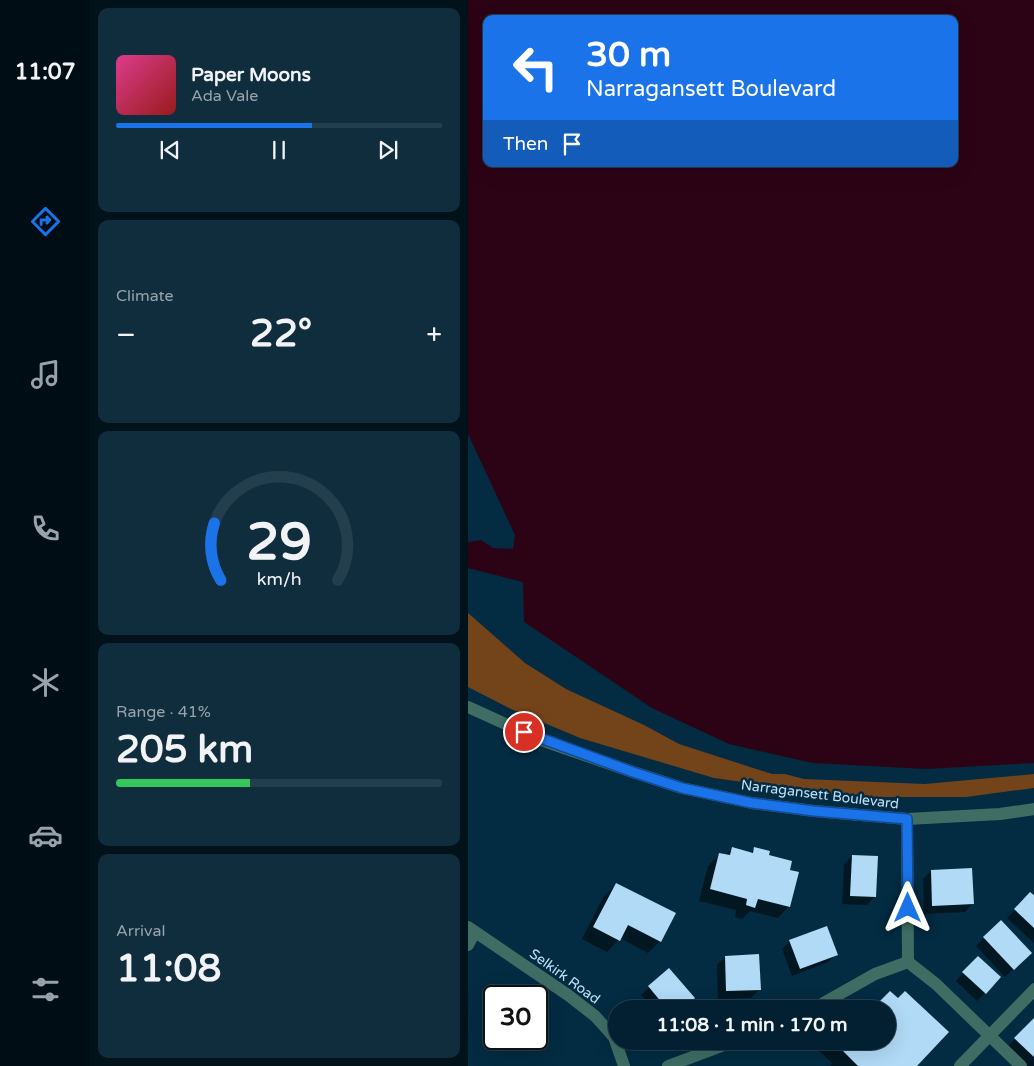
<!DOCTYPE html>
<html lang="en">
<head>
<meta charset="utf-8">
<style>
  :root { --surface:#022031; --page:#102d3d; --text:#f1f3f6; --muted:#96a3ab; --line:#233e4d; --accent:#1a73e8 }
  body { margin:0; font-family:"Varela Round",sans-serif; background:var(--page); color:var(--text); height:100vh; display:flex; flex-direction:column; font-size:19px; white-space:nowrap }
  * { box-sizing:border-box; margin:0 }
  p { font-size:16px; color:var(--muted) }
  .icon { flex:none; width:28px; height:28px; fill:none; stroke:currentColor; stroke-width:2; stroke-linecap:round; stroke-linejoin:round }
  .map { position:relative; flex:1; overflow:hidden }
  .side { display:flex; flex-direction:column; gap:8px; padding:8px; background:#01121b; width:378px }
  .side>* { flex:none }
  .banner { position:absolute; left:15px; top:15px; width:475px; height:152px; border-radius:10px; box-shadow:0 5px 20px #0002,0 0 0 1px var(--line); background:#1a73e8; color:#fff; overflow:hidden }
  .speed { position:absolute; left:15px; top:985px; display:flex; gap:10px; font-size:25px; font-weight:700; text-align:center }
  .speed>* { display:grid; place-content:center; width:65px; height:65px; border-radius:50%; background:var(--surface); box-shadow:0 5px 20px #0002,0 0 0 1px var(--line); line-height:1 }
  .speed .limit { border:2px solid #111; border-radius:8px; background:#fff; color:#111 }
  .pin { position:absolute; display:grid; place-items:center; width:42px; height:42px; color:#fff; margin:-21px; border:2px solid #fff; border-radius:50%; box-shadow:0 1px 5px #0007 }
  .me { position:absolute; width:55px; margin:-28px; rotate:0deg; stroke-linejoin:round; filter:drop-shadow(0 0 4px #0008) }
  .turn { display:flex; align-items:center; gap:18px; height:105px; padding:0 20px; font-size:22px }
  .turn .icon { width:65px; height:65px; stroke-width:2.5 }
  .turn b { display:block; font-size:35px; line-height:42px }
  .then { display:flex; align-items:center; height:48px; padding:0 20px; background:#0003; gap:10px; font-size:19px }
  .big { font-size:38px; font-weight:700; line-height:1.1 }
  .side .tile { flex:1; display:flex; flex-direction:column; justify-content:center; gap:8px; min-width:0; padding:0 18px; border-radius:10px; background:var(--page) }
  .side .dial { align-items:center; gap:0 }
  .dial svg { height:130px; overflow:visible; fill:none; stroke:var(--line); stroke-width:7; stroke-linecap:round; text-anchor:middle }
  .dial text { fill:var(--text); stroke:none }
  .song { display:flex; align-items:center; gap:15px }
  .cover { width:60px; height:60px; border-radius:8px; background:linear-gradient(135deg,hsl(330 70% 55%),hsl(0 70% 35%)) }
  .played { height:5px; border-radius:2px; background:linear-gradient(90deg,var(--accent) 60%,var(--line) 60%) }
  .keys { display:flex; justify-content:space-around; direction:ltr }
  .heat { display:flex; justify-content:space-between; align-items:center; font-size:28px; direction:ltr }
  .charge { height:8px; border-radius:4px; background:linear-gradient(90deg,#34c759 41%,var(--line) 0) }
  .trip { position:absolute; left:140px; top:1000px; width:288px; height:50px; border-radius:25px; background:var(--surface); box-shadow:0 5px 20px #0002,0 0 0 1px var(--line); font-weight:700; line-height:50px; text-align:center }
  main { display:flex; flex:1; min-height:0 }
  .dock { display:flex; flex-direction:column; width:90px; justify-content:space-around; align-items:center; background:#010d14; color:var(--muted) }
  .dock .icon { width:35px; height:35px }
  .dock .selected { color:var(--accent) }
  .dock b { font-size:22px; color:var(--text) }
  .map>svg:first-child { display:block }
  .green { fill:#734319 }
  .water { fill:#2c0315; fill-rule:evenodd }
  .shadow { fill:#0007 }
  .building { fill:#b1daf6 }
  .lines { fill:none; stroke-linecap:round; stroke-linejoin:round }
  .minor { stroke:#3f6d63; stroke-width:12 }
  .tertiary { stroke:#3f6d63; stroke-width:12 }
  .route-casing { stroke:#114b97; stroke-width:12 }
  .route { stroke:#1a73e8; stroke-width:9 }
  .labels { text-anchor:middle; stroke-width:5; stroke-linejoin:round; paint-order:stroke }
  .street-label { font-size:14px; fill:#bfe1f9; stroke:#032b41 }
</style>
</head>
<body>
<main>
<nav class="dock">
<b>11:07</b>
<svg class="icon selected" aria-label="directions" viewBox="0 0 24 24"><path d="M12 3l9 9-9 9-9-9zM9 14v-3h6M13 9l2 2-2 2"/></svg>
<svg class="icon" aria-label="music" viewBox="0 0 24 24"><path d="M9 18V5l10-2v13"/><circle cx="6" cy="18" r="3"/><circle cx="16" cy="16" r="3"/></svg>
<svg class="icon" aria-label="phone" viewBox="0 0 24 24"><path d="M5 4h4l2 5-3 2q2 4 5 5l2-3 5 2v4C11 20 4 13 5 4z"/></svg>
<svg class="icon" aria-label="climate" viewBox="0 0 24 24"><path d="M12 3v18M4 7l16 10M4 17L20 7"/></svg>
<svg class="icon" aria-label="car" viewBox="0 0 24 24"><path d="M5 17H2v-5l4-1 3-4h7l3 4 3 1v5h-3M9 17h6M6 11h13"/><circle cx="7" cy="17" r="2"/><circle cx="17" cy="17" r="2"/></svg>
<svg class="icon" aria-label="filters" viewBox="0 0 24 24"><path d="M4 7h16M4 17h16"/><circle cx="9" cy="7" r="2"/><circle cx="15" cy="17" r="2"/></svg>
</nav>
<section class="side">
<div class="tile">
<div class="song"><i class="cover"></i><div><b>Paper Moons</b><p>Ada Vale</p></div></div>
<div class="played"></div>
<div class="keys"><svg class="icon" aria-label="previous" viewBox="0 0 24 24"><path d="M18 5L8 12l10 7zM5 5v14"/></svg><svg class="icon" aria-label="pause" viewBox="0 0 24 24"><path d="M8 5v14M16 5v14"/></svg><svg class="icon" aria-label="next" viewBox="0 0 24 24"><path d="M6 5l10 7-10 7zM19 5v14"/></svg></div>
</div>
<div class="tile"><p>Climate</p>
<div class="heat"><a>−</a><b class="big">22°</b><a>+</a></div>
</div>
<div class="tile dial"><svg viewBox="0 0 100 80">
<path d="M14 69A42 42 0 1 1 86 69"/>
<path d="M14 69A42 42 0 0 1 10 34" stroke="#1a73e8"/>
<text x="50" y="56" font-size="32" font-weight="700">29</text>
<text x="50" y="72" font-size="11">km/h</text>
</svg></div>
<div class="tile"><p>Range · 41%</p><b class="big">205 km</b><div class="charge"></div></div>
<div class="tile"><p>Arrival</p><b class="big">11:08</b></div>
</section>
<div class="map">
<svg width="567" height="1066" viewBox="0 0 567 1066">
  <rect width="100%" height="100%" fill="#032b41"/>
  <polygon class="green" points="0,613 57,663 98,689 176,725 211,744 304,774 317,774 336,779 457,784 566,774 566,788 498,797 382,797 246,778 112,738 43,709 0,687"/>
  <path class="water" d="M0,0h566v763l-108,6 -113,-6 -84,-19 -77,-36 -128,-86 -1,-40 -55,-14v-26l13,-2 12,8 20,1 2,-14 -47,-101zM19,19h467v145h-467z"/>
  <g class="shadow">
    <polygon points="287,848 300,856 321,906 310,918 282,911 274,919 267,917 268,910 231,901 240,866 252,854 257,855 264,849 282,853"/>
    <polygon points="384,856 406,897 399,905 374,904 376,864"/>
    <polygon points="463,871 504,904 497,912 456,914 455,879"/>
    <polygon points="148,884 192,941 180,953 152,938 139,952 114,939 136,896"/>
    <polygon points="562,894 567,898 566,943 539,918"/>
    <polygon points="533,921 562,953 537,977 508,946"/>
    <polygon points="322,941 368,954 360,962 324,976 314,949"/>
    <polygon points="257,957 291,990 283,998 250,999 249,965"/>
    <polygon points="502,965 517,993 509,1001 488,981"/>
    <polygon points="201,970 214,1009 184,1009 173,995"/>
    <polygon points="422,992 447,1066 362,1066 364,1063 347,1047 353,1041 419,1041 419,1009 406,1009"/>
    <polygon points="567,1019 567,1066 559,1066 539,1047"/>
  </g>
  <g class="building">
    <polygon points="264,847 285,853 286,847 302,851 301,855 324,861 322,870 331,872 322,907 290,899 287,908 278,905 279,899 242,889 251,853 262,855"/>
    <polygon points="384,855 410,856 408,897 382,896"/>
    <polygon points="504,868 506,904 464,906 463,870"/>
    <polygon points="148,883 208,913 193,942 160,925 152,941 125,927"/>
    <polygon points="562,892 567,896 567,929 546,909"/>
    <polygon points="533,920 564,953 546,970 515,937"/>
    <polygon points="359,926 370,955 332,969 321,940"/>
    <polygon points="291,954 293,990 258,991 257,956"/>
    <polygon points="510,956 533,977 518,994 494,972"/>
    <polygon points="201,968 227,998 215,1009 199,1009 180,986"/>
    <polygon points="422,991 430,998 437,991 481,1032 449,1066 390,1066 375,1051 378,1047 372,1041 419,1041 419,1009 408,1009 406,1007"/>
    <polygon points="567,1017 567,1058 546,1038"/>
  </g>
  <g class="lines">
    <g class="minor">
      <polyline points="0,927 100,995 127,1016 146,1037 156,1066"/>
      <polyline points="0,945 7,932"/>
      <polyline points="440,962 468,984 553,1066"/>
      <polyline points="345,1009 407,974 440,962 439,819"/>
      <polyline points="200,1066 267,1041"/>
    </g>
    <g class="tertiary">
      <polyline points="0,707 73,740 165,772 214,788 284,803 346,811 439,819 532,814 567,809"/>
      <polyline points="492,1066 567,989"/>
    </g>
  </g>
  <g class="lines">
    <defs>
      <polyline id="route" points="56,732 165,772 214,788 284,803 346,811 439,819 440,908"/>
    </defs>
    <use href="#route" class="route-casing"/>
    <use href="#route" class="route"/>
  </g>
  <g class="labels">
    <g class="street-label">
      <text transform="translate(352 794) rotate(7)" y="5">Narragansett Boulevard</text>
      <text transform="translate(97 976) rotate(36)" y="5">Selkirk Road</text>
    </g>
  </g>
</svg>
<div class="speed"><div class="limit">30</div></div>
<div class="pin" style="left:56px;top:732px;background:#d93025"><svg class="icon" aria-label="arrive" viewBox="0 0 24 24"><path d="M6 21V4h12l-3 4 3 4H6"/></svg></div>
<svg class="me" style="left:440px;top:908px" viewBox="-20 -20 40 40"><path d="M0-17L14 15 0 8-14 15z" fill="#1a73e8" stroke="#fff" stroke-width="4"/></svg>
<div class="trip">11:08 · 1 min · 170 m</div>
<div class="banner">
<div class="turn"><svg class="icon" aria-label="left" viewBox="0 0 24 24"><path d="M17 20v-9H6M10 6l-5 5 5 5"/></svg><div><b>30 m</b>Narragansett Boulevard</div></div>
<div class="then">Then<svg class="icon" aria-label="arrive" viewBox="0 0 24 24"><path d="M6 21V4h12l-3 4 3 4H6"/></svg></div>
</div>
</div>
</main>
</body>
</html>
